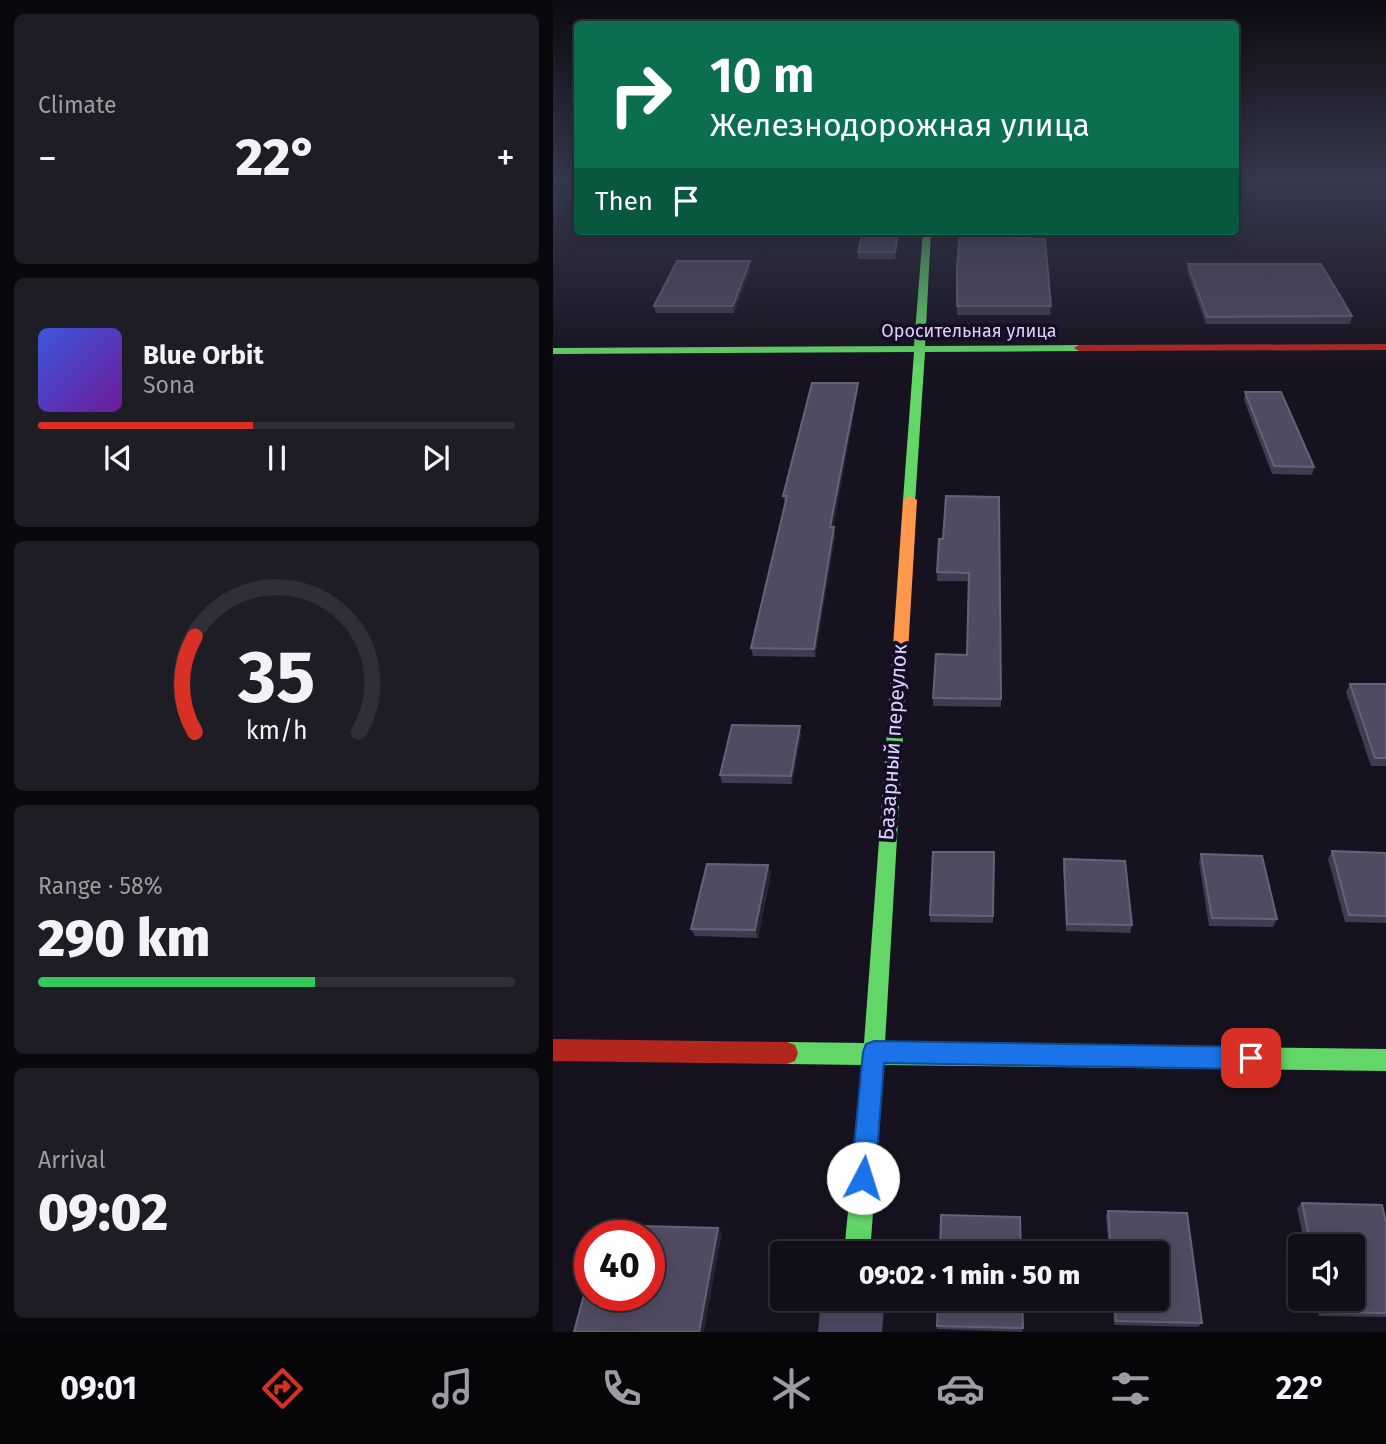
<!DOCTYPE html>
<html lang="en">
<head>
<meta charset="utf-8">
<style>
  :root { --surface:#100e17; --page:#1e1c24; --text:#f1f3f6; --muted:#9c9ca1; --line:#302e36; --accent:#d93025 }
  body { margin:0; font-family:"Fira Sans",sans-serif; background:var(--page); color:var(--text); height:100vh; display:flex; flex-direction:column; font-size:26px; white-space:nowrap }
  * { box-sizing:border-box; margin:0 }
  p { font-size:23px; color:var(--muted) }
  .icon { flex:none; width:38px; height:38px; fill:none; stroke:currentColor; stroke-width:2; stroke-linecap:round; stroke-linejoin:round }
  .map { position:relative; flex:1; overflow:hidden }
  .sheet { display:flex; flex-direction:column; gap:14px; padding:14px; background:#09080d; width:553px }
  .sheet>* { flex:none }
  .guide { position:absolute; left:21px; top:21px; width:665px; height:214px; border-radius:7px; box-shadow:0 4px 18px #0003,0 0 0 2px var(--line); background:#0b6e4f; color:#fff; overflow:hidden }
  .buttons { position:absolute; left:735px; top:1234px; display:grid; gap:14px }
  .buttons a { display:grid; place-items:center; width:77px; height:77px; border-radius:7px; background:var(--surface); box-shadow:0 4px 18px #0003,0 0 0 2px var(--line); font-size:35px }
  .speed { position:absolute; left:21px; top:1220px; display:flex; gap:14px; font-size:35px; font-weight:700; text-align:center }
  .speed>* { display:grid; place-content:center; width:91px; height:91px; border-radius:50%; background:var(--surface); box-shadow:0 4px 18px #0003,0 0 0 2px var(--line); line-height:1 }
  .speed .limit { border:10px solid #d22; background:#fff; color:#111 }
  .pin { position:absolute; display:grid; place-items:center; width:60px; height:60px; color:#fff; margin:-30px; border-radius:14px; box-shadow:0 4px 10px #0006 }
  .me { position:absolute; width:77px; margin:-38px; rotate:5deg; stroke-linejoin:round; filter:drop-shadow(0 0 5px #0008) }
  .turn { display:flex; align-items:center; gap:24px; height:147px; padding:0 21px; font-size:32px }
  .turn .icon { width:91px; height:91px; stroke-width:2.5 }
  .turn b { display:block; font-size:49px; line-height:60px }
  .then { display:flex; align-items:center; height:66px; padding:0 21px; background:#0003; gap:14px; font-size:26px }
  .big { font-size:52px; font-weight:800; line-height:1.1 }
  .sheet .tile { flex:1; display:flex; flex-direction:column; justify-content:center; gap:10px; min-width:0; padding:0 24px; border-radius:10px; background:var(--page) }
  .sheet .dial { align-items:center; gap:0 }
  .dial svg { height:182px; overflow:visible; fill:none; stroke:var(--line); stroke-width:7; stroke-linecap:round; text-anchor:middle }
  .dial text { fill:var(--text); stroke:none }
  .song { display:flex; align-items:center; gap:21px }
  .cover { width:84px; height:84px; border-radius:10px; background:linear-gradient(135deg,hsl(230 70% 55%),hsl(280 70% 35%)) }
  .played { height:7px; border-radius:4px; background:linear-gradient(90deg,var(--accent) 45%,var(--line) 45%) }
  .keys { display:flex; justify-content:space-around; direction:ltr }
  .heat { display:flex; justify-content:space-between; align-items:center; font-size:38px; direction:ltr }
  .charge { height:10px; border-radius:5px; background:linear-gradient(90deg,#34c759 58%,var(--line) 0) }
  .trip { position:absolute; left:217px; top:1241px; width:399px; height:70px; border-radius:7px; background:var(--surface); box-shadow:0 4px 18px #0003,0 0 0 2px var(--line); font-weight:800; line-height:70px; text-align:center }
  .menu { display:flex; height:112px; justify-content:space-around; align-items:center; background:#060609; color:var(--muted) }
  .menu .icon { width:49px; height:49px }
  .menu .selected { color:var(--accent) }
  .menu b { font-size:32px; color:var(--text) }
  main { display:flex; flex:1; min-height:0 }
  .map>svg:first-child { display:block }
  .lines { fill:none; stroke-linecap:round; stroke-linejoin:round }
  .street { fill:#4b4760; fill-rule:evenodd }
  .fast { fill:#63d668; fill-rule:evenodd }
  .slow { fill:#ff974d; fill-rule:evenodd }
  .jam { fill:#b3261e; fill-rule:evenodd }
  .wall { fill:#403b4e }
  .shaded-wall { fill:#282433 }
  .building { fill:#504b61; stroke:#66607a; stroke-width:2 }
  .route { fill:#1a73e8; stroke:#114b97; stroke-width:2 }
  .labels { text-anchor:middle; stroke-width:7; stroke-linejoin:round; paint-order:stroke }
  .far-street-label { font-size:18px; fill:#dbd1ff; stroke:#140d24 }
  .street-label { font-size:21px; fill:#dbd1ff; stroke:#140d24 }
</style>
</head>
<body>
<main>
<section class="sheet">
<div class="tile"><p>Climate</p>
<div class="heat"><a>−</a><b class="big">22°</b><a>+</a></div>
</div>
<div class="tile">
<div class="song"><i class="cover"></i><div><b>Blue Orbit</b><p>Sona</p></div></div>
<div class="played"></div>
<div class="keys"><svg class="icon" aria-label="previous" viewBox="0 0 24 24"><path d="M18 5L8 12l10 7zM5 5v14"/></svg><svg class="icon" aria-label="pause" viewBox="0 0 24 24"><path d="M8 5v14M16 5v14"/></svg><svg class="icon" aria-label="next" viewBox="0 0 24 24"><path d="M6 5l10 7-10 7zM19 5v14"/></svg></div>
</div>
<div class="tile dial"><svg viewBox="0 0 100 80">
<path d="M14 69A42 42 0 1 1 86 69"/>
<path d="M14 69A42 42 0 0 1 14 27" stroke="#d93025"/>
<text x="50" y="56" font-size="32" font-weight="700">35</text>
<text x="50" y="72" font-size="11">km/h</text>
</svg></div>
<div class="tile"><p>Range · 58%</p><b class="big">290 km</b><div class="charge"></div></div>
<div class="tile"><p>Arrival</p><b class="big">09:02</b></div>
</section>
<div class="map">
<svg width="833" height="1332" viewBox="0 0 833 1332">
  <rect width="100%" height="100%" fill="#16121f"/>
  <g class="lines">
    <polygon class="street" points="268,1298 332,1298 329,1332 265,1332"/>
    <g class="fast">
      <polygon points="370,231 378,231 372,346 526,345 531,348 526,351 372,352 362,503 352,503 350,500 361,352 0,354 0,348 361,346"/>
      <polygon points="343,713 349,715 351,719 332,1043 833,1049 833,1071 331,1065 317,1253 291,1253 309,1065 234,1064 226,1061 223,1053 226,1045 234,1042 311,1043 335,719 337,715"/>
    </g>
    <polygon class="slow" points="357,496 364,500 351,719 349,723 337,723 335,719 350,500"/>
    <g class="jam">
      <polygon points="833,344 833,350 526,351 521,348 526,345"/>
      <polygon points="0,1039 234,1042 242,1045 245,1053 242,1061 234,1064 0,1061"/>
    </g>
  </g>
  <g class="wall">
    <polygon points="310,231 347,231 342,259 305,259 305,252"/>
    <polygon points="461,238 498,306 497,315 404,315 404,268"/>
    <polygon points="635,264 799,316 797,324 653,324 634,271"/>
    <polygon points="198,268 181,313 103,313 101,306"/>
    <polygon points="305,390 280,527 282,536 262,657 200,656 198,648 232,504 230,496"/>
    <polygon points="692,392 761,467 759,475 719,474 691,400"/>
    <polygon points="446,497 448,707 380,706 380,698 414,655 415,581 384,581 384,572 390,539"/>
    <polygon points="797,684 833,684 833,766 818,766 793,692"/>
    <polygon points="248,734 239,784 169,783 167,775"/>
    <polygon points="779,851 833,853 833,923 792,922 775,859"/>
    <polygon points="441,852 440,923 377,922 377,915"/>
    <polygon points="648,854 724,919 720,927 656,926 646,862"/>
    <polygon points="511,859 579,925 577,933 513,931 510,867"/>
    <polygon points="215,865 218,873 205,938 142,936 138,929"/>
    <polygon points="749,1203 833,1222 833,1317 766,1316 762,1298 800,1298 800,1246 752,1246 744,1208"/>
    <polygon points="555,1211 634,1213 649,1323 645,1327 561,1325 559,1298 604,1298 604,1253 556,1253 553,1216"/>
    <polygon points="384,1326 470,1328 469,1332 384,1329"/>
  </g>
  <g class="shaded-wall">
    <polygon points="345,231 347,231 342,259 342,252"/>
    <polygon points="197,261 198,268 181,313 180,306"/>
    <polygon points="305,383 305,390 279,536 277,527"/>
    <polygon points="281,527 282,536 262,657 261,649"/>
    <polygon points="247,726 248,734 239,784 238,776"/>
    <polygon points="215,865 218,873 205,938 202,930"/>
    <polygon points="165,1228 169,1233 151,1332 146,1332"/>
  </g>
  <g class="building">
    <polygon points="310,231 345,231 342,252 305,252"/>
    <polygon points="407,231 461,231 461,238 492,239 498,306 404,306 404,268"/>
    <polygon points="124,261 197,261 180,306 101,306"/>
    <polygon points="635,264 768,264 799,316 654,317"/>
    <polygon points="259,383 305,383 277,527 281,527 261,649 198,648 234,496 230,496"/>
    <polygon points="692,392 728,392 761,467 721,466"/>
    <polygon points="393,496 446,497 448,699 380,698 383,654 414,655 416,573 384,572 386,539 390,539"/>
    <polygon points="797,684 833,684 833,758 822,758"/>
    <polygon points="179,725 247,726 238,776 167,775"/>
    <polygon points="779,851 833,853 833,916 796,915"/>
    <polygon points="380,852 441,852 440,916 377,915"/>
    <polygon points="648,854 709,856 724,919 659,918"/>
    <polygon points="511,859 572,861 579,925 514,924"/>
    <polygon points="154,864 215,865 202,930 138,929"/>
    <polygon points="749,1203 829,1205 833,1222 833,1313 771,1312 768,1298 800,1298 800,1246 758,1246"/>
    <polygon points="555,1211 634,1213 649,1323 563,1321 561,1298 604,1298 604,1253 558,1253"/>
    <polygon points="388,1215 467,1217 468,1253 387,1253"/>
    <polygon points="49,1225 165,1228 146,1332 21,1332 37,1272 37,1295 96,1295 96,1236 46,1236"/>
    <polygon points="385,1298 469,1298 470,1328 384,1326"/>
  </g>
  <linearGradient id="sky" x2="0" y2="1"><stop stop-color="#0c0a11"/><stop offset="0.49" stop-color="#36394d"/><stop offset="1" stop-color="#36394d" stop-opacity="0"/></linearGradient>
  <rect width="833" height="368" fill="url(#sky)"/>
  <polygon class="route" points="321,1041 698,1047 706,1050 709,1058 706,1066 698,1069 331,1063 322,1178 319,1186 310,1190 302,1186 298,1178 310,1052 313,1044"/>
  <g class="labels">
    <g class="far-street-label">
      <text x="416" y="337">Оросительная улица</text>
    </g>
    <g class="street-label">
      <text transform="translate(340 742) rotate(-86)" y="7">Базарный переулок</text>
    </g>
  </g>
</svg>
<div class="buttons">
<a><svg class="icon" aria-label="sound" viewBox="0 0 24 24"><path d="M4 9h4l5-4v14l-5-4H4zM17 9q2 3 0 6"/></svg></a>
</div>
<div class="speed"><div class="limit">40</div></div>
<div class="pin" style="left:698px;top:1058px;background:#d93025"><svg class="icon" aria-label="arrive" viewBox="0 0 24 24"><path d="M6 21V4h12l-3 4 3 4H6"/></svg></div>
<svg class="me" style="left:310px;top:1178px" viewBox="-20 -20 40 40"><circle r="19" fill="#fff"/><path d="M0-13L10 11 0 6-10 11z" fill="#1a73e8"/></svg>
<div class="trip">09:02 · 1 min · 50 m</div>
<div class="guide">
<div class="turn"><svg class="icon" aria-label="right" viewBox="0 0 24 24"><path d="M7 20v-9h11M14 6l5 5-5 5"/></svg><div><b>10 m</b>Железнодорожная улица</div></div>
<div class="then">Then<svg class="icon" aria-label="arrive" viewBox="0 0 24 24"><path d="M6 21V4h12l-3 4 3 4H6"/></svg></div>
</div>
</div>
</main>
<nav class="menu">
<b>09:01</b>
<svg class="icon selected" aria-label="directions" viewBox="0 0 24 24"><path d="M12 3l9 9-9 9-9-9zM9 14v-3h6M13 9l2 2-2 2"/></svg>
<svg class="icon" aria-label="music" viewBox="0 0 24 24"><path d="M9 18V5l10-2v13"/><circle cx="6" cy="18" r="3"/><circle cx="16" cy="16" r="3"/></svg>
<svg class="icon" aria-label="phone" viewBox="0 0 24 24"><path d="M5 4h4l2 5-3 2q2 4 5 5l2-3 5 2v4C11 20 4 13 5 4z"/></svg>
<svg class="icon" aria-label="climate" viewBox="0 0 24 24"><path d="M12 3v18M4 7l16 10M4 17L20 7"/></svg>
<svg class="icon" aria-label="car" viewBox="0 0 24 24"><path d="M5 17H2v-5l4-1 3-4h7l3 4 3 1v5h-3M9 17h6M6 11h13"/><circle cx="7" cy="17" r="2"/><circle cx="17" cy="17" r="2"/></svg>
<svg class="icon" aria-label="filters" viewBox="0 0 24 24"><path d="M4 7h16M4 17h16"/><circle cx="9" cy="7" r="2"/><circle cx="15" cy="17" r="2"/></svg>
<b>22°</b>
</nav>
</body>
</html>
